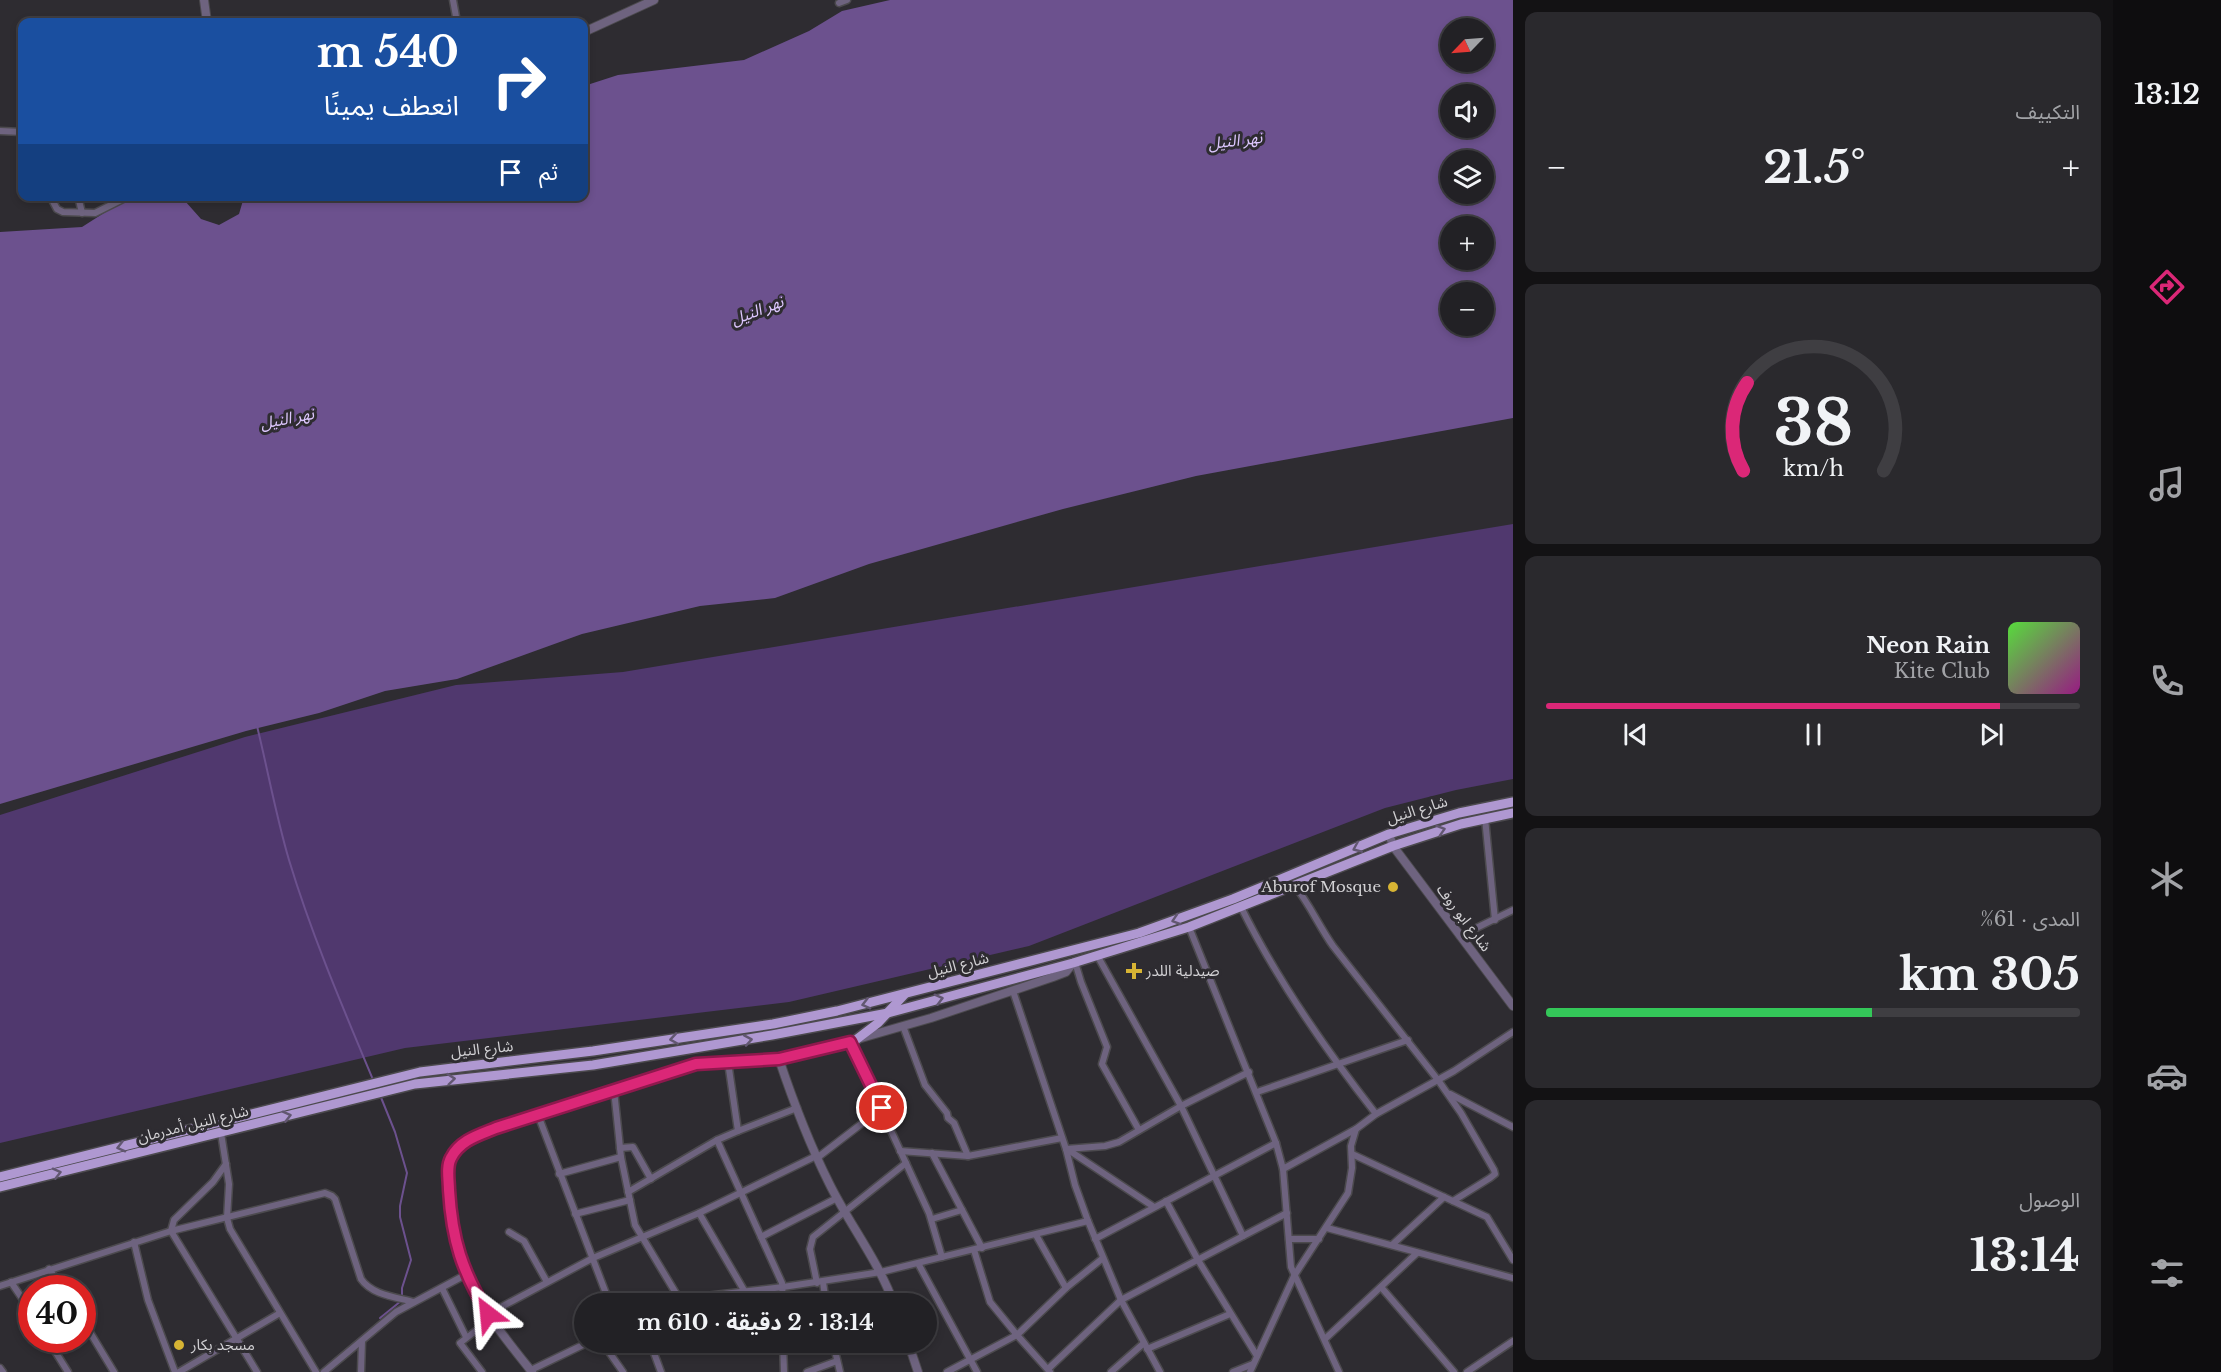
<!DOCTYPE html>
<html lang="ar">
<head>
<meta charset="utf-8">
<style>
  :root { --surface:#222125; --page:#2a292d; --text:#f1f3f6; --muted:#a2a3a7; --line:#3f3e42; --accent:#db2777 }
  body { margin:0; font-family:"Libre Baskerville","Noto Sans Arabic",serif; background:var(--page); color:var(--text); direction:rtl; height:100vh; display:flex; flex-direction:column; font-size:22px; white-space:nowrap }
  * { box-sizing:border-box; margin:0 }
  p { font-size:20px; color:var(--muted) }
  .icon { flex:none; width:33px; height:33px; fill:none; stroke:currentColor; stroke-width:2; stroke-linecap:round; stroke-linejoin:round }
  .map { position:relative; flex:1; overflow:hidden; direction:ltr }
  .side { display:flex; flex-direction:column; gap:12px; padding:12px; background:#131214; width:600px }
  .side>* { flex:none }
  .top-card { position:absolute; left:18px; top:18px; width:570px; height:183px; border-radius:12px; box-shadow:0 3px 9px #0003,0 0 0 2px var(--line); direction:rtl; background:#1a4fa0; color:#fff; overflow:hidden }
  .needle { width:39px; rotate:245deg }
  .fabs { position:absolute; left:1440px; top:18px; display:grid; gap:12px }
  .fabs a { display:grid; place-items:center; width:54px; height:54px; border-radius:50%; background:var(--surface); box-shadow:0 3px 9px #0003,0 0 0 2px var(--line); font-size:30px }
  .speed { position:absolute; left:18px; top:1275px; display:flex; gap:12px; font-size:30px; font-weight:700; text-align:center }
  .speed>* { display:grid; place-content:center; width:78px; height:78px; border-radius:50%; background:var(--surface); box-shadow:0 3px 9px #0003,0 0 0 2px var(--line); line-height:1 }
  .speed .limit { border:9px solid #d22; background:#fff; color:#111 }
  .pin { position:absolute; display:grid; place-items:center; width:51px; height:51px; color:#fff; margin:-26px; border:3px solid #fff; border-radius:50%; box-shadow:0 2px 6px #0007 }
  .me { position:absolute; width:66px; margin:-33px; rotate:331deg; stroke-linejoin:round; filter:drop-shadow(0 0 4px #0008) }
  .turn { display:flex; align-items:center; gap:21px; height:126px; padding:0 30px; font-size:27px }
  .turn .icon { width:78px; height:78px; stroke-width:2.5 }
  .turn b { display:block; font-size:42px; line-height:51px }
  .then { display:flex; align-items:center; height:57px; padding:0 30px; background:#0003; gap:12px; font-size:22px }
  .big { font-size:45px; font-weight:700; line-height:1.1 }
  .side .widget { flex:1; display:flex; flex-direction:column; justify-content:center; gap:9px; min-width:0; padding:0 21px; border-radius:12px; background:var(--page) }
  .side .dial { align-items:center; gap:0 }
  .dial svg { height:156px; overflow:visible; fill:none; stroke:var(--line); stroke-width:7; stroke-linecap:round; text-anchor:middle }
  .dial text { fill:var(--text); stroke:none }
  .song { display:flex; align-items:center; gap:18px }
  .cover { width:72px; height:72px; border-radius:9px; background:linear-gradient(135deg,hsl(110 70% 55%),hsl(310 70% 35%)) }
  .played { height:6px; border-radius:3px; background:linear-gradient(90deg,var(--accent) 85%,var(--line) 85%) }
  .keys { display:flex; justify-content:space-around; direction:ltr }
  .heat { display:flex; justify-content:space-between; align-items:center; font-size:33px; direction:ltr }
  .charge { height:9px; border-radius:4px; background:linear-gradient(90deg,#34c759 61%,var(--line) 0) }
  .trip { position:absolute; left:574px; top:1293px; width:363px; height:60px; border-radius:30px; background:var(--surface); box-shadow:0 3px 9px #0003,0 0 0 2px var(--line); font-weight:700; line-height:60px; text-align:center; direction:rtl }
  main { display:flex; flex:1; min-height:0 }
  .tab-bar { display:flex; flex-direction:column; width:108px; justify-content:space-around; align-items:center; background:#0e0d0f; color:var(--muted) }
  .tab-bar .icon { width:42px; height:42px }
  .tab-bar .selected { color:var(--accent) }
  .tab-bar b { font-size:27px; color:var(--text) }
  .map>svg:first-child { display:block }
  .green { fill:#50386e }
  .water { fill:#6c518e; fill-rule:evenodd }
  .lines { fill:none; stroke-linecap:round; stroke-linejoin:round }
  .stream { stroke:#6c518e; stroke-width:2 }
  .minor-casing { stroke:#4c4a4e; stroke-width:9 }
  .tertiary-casing { stroke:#4c4a4e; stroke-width:10 }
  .primary-casing { stroke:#4c4a4e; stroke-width:12 }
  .minor { stroke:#6e637f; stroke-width:6 }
  .tertiary { stroke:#6e637f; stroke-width:8 }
  .primary { stroke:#af98d1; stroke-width:9 }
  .oneway { stroke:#625771 }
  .route-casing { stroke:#8e194d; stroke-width:15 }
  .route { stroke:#db2777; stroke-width:10 }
  .poi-dot { fill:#d7b434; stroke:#2e2c31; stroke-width:2 }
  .labels { text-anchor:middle; stroke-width:6; stroke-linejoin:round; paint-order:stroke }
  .street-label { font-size:15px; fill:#d2d1d4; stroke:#2e2c31 }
  .poi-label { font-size:15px; fill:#d2d1d4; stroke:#2e2c31; text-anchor:start }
  .water-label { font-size:16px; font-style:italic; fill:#ddc7fe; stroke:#2e2c31 }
</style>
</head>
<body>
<main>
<nav class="tab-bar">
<b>13:12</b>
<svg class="icon selected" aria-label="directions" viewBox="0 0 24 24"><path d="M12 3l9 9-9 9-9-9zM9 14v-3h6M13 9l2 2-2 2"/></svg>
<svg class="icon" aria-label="music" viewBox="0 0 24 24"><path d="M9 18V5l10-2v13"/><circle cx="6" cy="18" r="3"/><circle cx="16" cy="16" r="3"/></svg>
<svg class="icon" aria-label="phone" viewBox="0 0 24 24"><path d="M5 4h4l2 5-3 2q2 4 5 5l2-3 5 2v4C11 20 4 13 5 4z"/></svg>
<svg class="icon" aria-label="climate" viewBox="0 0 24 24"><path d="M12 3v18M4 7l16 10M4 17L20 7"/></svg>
<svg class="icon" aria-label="car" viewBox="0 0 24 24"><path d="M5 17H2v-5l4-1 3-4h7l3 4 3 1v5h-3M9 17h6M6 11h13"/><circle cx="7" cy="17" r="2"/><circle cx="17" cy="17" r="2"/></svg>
<svg class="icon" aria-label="filters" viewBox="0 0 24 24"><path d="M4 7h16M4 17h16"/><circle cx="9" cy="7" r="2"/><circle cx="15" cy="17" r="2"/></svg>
</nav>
<section class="side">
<div class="widget"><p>التكييف</p>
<div class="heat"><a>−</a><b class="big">21.5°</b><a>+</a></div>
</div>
<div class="widget dial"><svg viewBox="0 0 100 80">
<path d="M14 69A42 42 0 1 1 86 69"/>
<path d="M14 69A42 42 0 0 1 16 24" stroke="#db2777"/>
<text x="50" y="56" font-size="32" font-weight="700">38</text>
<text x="50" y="72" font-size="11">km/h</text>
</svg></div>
<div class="widget">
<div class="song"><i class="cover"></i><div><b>Neon Rain</b><p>Kite Club</p></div></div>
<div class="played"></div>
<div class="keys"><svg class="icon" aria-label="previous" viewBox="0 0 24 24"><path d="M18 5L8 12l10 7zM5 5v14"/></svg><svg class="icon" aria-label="pause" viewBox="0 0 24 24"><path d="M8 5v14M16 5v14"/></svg><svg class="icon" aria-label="next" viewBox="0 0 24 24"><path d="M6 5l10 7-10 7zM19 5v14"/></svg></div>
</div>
<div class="widget"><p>المدى · 61%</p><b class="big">305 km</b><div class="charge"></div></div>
<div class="widget"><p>الوصول</p><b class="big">13:14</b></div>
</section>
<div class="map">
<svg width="1513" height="1372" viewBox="0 0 1513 1372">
  <rect width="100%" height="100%" fill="#2e2c31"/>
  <polygon class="green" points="1513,524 1513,779 1456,790 1385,808 1029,946 789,1002 405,1048 0,1143 0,815 245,737 456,685 623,672"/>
  <path class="water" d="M890,0h623v418l-317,58 -133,33 -194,55 -94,34 -75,8 -118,28 -125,45 -72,12 -66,22 -73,18 -246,73v-572l82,-5 47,-30h46l10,4 16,18 18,6 20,-11 5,-17 340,-1v-110l34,-11 126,-15 65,-29 33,-20zM1450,28h34v34h-34zM1450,94h34v34h-34zM1450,160h34v34h-34zM1450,226h34v34h-34zM1450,292h34v34h-34z"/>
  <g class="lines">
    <g class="stream">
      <path d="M257,726c11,45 19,90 32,134 23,76 54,148 85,222"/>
      <polyline points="380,1095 395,1132 407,1173 400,1206 400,1217 411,1260 402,1288 402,1297"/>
      <polyline points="380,1318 401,1301"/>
    </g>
    <defs>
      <g id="minor">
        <polyline points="453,0 457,22"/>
        <polyline points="839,3 847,0"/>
        <polyline points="0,131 22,132"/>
        <polyline points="50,196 57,209 63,212 95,213 129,196"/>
        <polyline points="78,196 82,213"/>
        <polyline points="1485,818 1495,920"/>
        <path d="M1295,886c15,19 24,40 38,60l105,134 23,33 33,57 1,4 -5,4 -37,23"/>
        <path d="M1241,907c37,75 84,142 135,207"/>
        <polyline points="1189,927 1276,1143 1283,1169 1291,1267 1339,1372"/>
        <polyline points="1460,936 1513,910"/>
        <polyline points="1097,955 1181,1106 1243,1236"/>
        <polyline points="1075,962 1081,982 1107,1047 1102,1064 1139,1130"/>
        <polyline points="1013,991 1066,1149 1075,1185 1088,1221 1121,1300 1160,1372"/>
        <polyline points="903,1026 925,1085 947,1113 948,1118 954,1123 968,1156"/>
        <polyline points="850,1042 929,1213 942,1257"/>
        <polyline points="728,1062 738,1131 717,1140 782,1283 783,1304"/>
        <polyline points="614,1090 621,1157 635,1225 680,1300"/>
        <polyline points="1257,1092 1408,1040"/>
        <polyline points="1450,1094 1513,1127"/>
        <polyline points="538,1115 610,1304"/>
        <polyline points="738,1131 797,1108"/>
        <polyline points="221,1133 229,1184 227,1218 230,1229 316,1372"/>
        <polyline points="620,1148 633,1147 651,1179"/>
        <polyline points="1066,1149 1105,1146 1119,1142 1181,1106 1249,1072"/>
        <polyline points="1067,1149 1154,1207"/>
        <polyline points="900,1151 968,1156 1062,1138"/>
        <polyline points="932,1153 982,1248"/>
        <polyline points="1352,1154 1487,1217 1513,1260"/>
        <polyline points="817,1158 882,1108"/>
        <polyline points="226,1164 213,1182 174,1220 171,1231 257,1372"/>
        <polyline points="1283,1169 1356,1129"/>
        <polyline points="559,1174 621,1157"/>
        <polyline points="628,1192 717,1140"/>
        <polyline points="1166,1201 1198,1260 1257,1356"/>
        <polyline points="699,1213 745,1292"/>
        <polyline points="575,1214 630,1200"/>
        <polyline points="932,1219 962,1210"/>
        <polyline points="1327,1228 1513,1278"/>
        <polyline points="509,1232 524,1241 547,1282"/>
        <polyline points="1036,1235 1066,1288"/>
        <polyline points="761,1237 837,1198"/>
        <polyline points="1095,1239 1276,1143"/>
        <polyline points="1289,1239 1319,1239"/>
        <polyline points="134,1242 148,1300 175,1372"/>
        <polyline points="1392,1245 1444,1197"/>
        <polyline points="974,1250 990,1302 1017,1335 1050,1372"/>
        <polyline points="919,1265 977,1372"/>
        <polyline points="49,1269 62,1288"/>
        <polyline points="11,1282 32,1313"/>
        <polyline points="823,1282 826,1304"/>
        <polyline points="817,1283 810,1249 813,1237 906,1163"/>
        <path d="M0,1286l171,-55 154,-38 7,3 3,3 26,80c11,16 34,18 53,23"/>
        <polyline points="1381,1287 1454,1372"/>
        <polyline points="442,1288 466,1337"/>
        <polyline points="672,1304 697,1297 783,1287 881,1272 1088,1221"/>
        <polyline points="850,1304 890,1295"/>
        <polyline points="488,1314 593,1258 699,1213 816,1156"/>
        <polyline points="82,1319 114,1372"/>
        <polyline points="1325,1339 1417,1253"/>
        <polyline points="48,1340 68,1372"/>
        <polyline points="602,1342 623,1372"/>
        <polyline points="650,1342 661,1372"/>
        <polyline points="783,1342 784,1372"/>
        <polyline points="833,1342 840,1372"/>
        <polyline points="1147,1349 1230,1314"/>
        <polyline points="0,1368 3,1372"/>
        <polyline points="1048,1369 1121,1300 1287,1213"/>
        <polyline points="531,1370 589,1342"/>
        <polyline points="179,1372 280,1313"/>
        <polyline points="324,1372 396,1312 467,1274"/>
        <polyline points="361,1372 362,1341"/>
        <polyline points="482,1372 460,1343 491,1319"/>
        <polyline points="807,1372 837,1361"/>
        <polyline points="947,1372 1017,1335 1066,1288 1103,1258"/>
        <polyline points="1111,1372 1144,1343"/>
        <polyline points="1233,1372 1253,1364"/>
        <polyline points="1250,1372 1294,1276 1348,1193 1352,1168 1351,1146 1356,1129 1376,1114 1454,1071 1513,1032"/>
        <polyline points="1467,1372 1513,1341"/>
      </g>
      <g id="tertiary">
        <polyline points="204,0 207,22"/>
        <polyline points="584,32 654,0"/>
        <polyline points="1389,834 1393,846 1513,1006"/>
        <path d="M779,1059c14,42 30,84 50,124 20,41 49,77 65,121"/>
        <polyline points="908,1342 918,1372"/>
        <path d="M532,1372c-31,-39 -65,-79 -77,-129 -4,-16 -5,-34 -6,-50 -1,-20 -3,-37 14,-50 9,-8 23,-11 34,-15l199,-64 73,-3 54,-12 108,-31 122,-41 13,-5 7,-9"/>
      </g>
      <g id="primary">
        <polyline points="853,1042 878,1023 904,995"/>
        <polyline points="0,1177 420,1072 593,1051 773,1024 837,1011 1139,933 1233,899 1389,834 1459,813 1513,802"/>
        <polyline points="0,1187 415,1084 593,1065 772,1035 888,1013 1073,963 1189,927 1393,846 1461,824 1513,813"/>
      </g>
    </defs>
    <use href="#minor" class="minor-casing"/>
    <use href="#tertiary" class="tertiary-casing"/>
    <use href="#primary" class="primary-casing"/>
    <use href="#minor" class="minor"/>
    <use href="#tertiary" class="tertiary"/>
    <use href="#primary" class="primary"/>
  </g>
  <defs><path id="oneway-chevron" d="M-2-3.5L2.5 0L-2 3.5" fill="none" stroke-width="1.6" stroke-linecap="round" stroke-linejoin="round" transform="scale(1.5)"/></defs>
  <g class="oneway">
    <use href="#oneway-chevron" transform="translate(1441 830) rotate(-17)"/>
    <use href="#oneway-chevron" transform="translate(1357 848) rotate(157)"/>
    <use href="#oneway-chevron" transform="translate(1176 920) rotate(162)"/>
    <use href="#oneway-chevron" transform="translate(939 999) rotate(-15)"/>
    <use href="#oneway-chevron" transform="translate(866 1004) rotate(166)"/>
    <use href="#oneway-chevron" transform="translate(674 1039) rotate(171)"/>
    <use href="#oneway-chevron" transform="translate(748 1040) rotate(-10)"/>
    <use href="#oneway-chevron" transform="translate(451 1079) rotate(-6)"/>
    <use href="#oneway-chevron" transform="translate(287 1116) rotate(-14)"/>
    <use href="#oneway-chevron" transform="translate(121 1147) rotate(166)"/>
    <use href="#oneway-chevron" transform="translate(57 1173) rotate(-14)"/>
  </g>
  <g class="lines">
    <defs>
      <path id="route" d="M488,1314c-26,-43 -36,-74 -39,-124 0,-10 -3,-23 2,-32 9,-18 28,-23 45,-30l200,-64 83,-5 71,-17 32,66"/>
    </defs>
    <use href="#route" class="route-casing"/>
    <use href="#route" class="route"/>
  </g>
  <g class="poi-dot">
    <circle cx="1393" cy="887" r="6"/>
    <path d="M1131 962h6v6h6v6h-6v6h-6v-6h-6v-6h6z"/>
    <circle cx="179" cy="1345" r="6"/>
  </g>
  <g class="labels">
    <g class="street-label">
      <text transform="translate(1417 810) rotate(-17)" y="5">شارع النيل</text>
      <text transform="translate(1464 918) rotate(53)" y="5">شارع ابو روف</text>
      <text transform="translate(958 965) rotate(-14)" y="5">شارع النيل</text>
      <text transform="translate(482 1049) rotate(-6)" y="5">شارع النيل</text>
      <text transform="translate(193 1124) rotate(-14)" y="5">شارع النيل أمدرمان</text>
    </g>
    <g class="poi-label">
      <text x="1381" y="892" text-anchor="end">Aburof Mosque</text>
      <text x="1146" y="976">صيدلية اللدر</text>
      <text x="191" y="1350">مسجد بكار</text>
    </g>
    <g class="water-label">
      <text transform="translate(1235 140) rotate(-7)" y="6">نهر النيل</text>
      <text transform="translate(757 310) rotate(-21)" y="6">نهر النيل</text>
      <text transform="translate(287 418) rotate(-11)" y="6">نهر النيل</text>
    </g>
  </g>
</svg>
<div class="fabs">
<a><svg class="needle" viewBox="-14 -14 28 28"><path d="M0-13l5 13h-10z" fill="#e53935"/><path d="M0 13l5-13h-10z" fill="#a2a3a7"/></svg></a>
<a><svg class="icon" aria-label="sound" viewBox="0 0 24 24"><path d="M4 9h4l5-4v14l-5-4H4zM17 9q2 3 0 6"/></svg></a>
<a><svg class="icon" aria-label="layers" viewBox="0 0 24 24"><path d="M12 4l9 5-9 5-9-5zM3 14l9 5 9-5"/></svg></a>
<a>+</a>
<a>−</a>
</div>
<div class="speed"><div class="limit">40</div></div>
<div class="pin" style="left:882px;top:1108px;background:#d93025"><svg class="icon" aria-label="arrive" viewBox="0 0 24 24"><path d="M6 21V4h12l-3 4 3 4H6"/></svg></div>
<svg class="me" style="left:488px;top:1314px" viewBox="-20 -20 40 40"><path d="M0-17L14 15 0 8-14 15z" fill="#db2777" stroke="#fff" stroke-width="4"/></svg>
<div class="trip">13:14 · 2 دقيقة · 610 m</div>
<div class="top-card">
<div class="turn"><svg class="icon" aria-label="right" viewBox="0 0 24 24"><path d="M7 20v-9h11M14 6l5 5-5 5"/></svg><div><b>540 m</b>انعطف يمينًا</div></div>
<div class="then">ثم<svg class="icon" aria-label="arrive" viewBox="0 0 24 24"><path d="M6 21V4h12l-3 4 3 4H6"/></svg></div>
</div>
</div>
</main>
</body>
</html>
